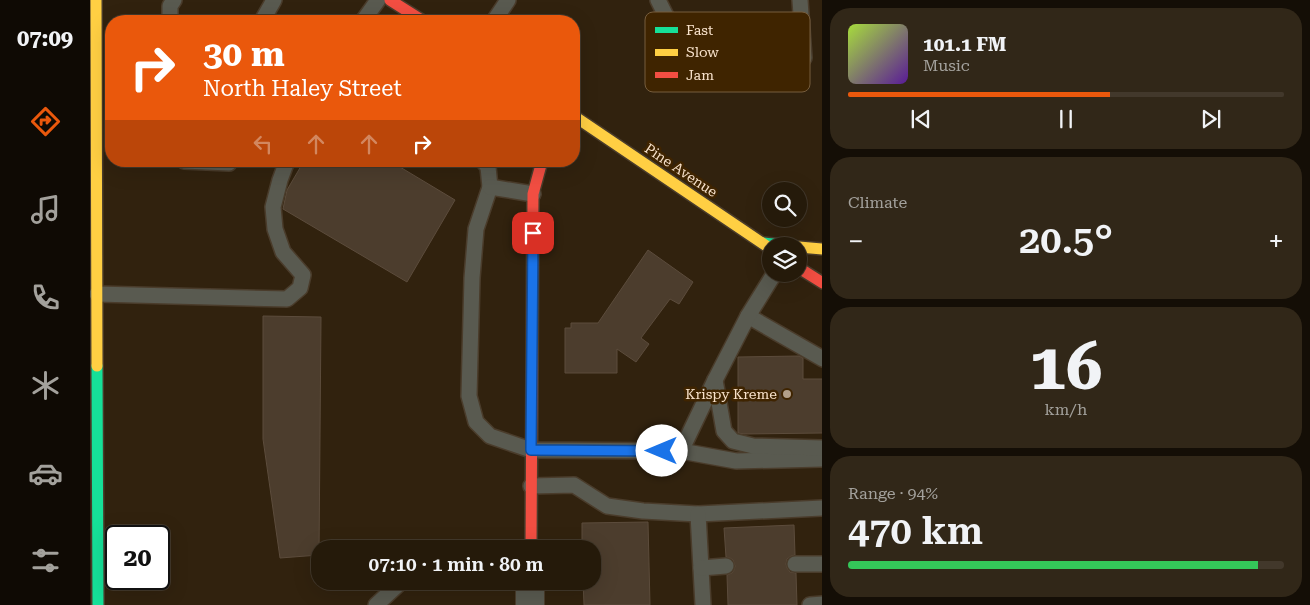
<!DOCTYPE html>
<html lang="en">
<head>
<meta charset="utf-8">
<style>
  :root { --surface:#251a0a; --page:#312718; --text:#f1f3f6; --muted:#a3a19c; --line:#42382b; --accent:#ea580c }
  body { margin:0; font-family:"Roboto Serif",serif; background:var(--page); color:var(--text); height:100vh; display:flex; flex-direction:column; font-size:19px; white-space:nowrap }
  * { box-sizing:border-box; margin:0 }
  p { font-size:16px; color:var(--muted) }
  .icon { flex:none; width:28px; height:28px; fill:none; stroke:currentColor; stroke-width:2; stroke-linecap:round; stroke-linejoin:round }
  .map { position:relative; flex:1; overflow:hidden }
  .details { display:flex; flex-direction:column; gap:8px; padding:8px; background:#140e06; width:488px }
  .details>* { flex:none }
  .hud { position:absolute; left:15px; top:15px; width:475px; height:152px; border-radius:20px; box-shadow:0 5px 20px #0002,0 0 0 1px var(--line); background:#ea580c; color:#fff; overflow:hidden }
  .fabs { position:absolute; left:672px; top:182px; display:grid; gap:10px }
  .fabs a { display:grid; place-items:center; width:45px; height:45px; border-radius:50%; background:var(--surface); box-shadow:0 5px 20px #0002,0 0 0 1px var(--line); font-size:25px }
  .speed { position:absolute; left:15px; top:525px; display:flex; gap:10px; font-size:25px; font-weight:700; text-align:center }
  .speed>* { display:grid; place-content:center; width:65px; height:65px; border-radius:50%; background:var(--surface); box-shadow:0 5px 20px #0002,0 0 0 1px var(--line); line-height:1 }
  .speed .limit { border:2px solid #111; border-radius:8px; background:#fff; color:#111 }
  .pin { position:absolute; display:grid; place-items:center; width:42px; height:42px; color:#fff; margin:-21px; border-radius:10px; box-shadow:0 2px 8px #0006 }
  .me { position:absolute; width:55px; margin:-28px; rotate:270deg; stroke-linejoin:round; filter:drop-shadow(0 0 4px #0008) }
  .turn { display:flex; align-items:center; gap:18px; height:105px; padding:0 15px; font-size:22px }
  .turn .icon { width:65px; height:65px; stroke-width:2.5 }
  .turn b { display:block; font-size:35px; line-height:42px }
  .lanes { display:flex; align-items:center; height:48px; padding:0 15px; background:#0003; justify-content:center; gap:25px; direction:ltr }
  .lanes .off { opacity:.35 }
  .big { font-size:38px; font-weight:600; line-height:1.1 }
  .details .widget { flex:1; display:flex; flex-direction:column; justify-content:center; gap:8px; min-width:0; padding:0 18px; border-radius:20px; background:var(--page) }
  .details .dial { align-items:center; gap:0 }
  .dial b { font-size:65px; line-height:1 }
  .song { display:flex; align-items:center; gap:15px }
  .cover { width:60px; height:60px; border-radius:8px; background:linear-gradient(135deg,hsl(80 70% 55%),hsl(270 70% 35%)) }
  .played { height:5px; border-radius:2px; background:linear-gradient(90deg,var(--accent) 60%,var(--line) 60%) }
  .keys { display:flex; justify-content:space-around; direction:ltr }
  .heat { display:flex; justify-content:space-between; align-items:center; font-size:28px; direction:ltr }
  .charge { height:8px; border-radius:4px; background:linear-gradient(90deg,#34c759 94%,var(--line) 0) }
  .trip { position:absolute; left:221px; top:540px; width:290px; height:50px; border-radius:20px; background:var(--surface); box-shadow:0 5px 20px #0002,0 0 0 1px var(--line); font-weight:600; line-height:50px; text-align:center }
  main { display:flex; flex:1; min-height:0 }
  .dock { display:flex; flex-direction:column; width:90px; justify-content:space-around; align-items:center; background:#0f0a04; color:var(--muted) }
  .dock .icon { width:35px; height:35px }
  .dock .selected { color:var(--accent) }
  .dock b { font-size:22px; color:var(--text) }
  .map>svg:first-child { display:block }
  .building { fill:#4c3d2d; stroke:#5c4c3c }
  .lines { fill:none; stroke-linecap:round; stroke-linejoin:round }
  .lane-casing { stroke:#4a3c2b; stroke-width:18 }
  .street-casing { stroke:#4a3c2b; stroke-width:30 }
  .fast-casing { stroke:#4a3c2b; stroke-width:14 }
  .slow-casing { stroke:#4a3c2b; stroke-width:14 }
  .jam-casing { stroke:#4a3c2b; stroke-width:14 }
  .lane { stroke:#595a50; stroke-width:15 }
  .street { stroke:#595a50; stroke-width:28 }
  .fast { stroke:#16e098; stroke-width:11 }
  .slow { stroke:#ffcf43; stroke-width:11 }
  .jam { stroke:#f24e42; stroke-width:11 }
  .route-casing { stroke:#114b97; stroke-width:12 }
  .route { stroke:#1a73e8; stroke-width:9 }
  .poi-dot { fill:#b29f89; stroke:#3f2400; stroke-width:2 }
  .labels { text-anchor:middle; stroke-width:5; stroke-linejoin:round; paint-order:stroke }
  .street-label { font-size:14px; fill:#f8e2cb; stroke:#3f2400 }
  .poi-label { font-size:14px; fill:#f8e2cb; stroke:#3f2400; text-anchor:end }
  .key { fill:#3f2400; stroke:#765d3d; stroke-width:1 }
  .key-label { font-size:14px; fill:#f8e2cb }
</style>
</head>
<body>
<main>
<nav class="dock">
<b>07:09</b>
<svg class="icon selected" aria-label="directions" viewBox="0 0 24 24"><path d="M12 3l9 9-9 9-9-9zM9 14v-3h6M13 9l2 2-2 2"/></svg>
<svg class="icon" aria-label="music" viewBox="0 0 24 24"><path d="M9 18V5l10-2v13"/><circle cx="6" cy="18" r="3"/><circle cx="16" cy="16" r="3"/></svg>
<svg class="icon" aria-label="phone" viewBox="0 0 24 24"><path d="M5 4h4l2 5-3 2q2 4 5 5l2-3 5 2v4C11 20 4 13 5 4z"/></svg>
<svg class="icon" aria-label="climate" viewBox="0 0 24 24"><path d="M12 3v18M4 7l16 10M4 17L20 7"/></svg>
<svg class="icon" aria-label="car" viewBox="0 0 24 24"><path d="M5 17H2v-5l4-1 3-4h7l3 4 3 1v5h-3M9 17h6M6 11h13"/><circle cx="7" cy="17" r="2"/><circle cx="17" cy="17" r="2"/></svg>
<svg class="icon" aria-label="filters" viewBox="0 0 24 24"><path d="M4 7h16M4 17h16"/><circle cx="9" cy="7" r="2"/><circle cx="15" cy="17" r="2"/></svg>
</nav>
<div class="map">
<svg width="733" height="605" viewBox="0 0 733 605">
  <rect width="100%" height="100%" fill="#31220e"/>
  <g class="building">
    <polygon points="214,161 300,161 365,200 317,282 193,209 197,190"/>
    <polygon points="558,250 603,282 589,304 580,299 551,338 559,344 546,362 527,349 527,373 475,373 475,328 481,328 481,323 508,323"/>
    <polygon points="173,316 231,317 229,555 190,558 173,439"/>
    <polygon points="709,356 713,358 713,379 733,379 733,433 654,434 648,433 648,357"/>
    <polygon points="558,522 560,605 494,605 493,581 502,581 502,549 492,549 492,523"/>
    <polygon points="704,525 705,555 701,556 697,559 696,564 697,568 700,572 706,573 707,605 638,605 637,575 642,573 644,570 645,566 643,560 640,558 636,557 634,528"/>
  </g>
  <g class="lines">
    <defs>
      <g id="lane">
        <polyline points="568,0 588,40 628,59 714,58 710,0"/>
        <polyline points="80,21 80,6 84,0"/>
        <polyline points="172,21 184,0"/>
        <polyline points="273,21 288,0"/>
        <polyline points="404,21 418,0"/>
        <polyline points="94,161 139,163 140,161"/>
        <polyline points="393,161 398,167 400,187 386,229 382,278 379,396 386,422 400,436 441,450 591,451 646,461 733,459"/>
        <polyline points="400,187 443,194"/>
        <polyline points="7,294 197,299 210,288 213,275 193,252 185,229 183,207 190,180 197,161"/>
        <polyline points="658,316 733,359"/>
        <polyline points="625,380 634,431 643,441 663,446 733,448"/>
        <polyline points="591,451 625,380 658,316 684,274"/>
        <polyline points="441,486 484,485 517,506 553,511 608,514 733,508"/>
        <polyline points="608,514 613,605"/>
        <polyline points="705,564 733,564"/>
        <polyline points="611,568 636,566"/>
        <polyline points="286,605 312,581"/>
        <polyline points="720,605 733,604"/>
      </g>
      <polyline id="street" points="440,605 440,581"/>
      <g id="fast">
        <polyline points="673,243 703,246"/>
        <polyline points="7,366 8,605"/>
      </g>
      <g id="slow">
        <polyline points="6,0 7,366"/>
        <polyline points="484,116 681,249"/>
        <polyline points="709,247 733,249"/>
      </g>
      <g id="jam">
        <polyline points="300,0 333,21"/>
        <polyline points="709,268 733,283"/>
        <polyline points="441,549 443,194 452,161"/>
      </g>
    </defs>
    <use href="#lane" class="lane-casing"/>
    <use href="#street" class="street-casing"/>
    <use href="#fast" class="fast-casing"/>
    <use href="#slow" class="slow-casing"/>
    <use href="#jam" class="jam-casing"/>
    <use href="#lane" class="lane"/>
    <use href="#street" class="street"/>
    <use href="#fast" class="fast"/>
    <use href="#slow" class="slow"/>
    <use href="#jam" class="jam"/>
  </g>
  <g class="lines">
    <defs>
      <polyline id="route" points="443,233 441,450 572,451"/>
    </defs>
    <use href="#route" class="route-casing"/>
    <use href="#route" class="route"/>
  </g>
  <circle class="poi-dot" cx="697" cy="394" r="5"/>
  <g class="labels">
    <g class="street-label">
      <text transform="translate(591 170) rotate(34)" y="5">Pine Avenue</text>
    </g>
    <g class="poi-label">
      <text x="687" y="399">Krispy Kreme</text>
    </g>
  </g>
  <rect x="555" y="12" width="165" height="80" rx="8" class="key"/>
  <rect x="565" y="27" width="23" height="6" fill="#16e098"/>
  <rect x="565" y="49" width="23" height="7" fill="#ffcf43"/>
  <rect x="565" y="72" width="23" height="6" fill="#f24e42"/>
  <g class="key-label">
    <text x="596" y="35">Fast</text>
    <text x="596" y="57">Slow</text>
    <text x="596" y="80">Jam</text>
  </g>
</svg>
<div class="fabs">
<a><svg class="icon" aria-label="search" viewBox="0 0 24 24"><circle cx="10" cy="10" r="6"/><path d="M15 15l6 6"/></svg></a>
<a><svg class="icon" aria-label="layers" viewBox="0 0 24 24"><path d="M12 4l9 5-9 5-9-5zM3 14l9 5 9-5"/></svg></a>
</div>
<div class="speed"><div class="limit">20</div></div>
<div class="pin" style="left:443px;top:233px;background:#d93025"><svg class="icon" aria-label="arrive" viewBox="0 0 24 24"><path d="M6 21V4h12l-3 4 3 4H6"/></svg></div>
<svg class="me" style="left:572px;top:451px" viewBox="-20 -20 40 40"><circle r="19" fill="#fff"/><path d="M0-13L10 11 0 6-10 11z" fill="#1a73e8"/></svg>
<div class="trip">07:10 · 1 min · 80 m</div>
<div class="hud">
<div class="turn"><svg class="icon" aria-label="right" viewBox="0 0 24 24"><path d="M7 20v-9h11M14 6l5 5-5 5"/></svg><div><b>30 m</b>North Haley Street</div></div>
<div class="lanes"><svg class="icon off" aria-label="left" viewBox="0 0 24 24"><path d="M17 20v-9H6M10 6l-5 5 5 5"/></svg><svg class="icon off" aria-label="ahead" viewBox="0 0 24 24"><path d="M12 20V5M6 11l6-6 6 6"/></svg><svg class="icon off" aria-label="ahead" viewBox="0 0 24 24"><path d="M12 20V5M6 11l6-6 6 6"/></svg><svg class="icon" aria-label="right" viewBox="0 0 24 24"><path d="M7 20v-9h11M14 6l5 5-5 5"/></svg></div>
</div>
</div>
<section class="details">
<div class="widget">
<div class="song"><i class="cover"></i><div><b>101.1 FM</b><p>Music</p></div></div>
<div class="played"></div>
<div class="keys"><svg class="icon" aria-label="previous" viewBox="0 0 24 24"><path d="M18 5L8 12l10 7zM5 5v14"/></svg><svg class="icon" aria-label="pause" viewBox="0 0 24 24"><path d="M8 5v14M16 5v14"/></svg><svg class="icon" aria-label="next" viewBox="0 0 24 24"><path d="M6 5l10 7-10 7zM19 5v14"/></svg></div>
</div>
<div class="widget"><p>Climate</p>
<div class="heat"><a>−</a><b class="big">20.5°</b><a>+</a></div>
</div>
<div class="widget dial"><b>16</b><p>km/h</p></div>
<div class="widget"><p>Range · 94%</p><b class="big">470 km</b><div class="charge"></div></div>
</section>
</main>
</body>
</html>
